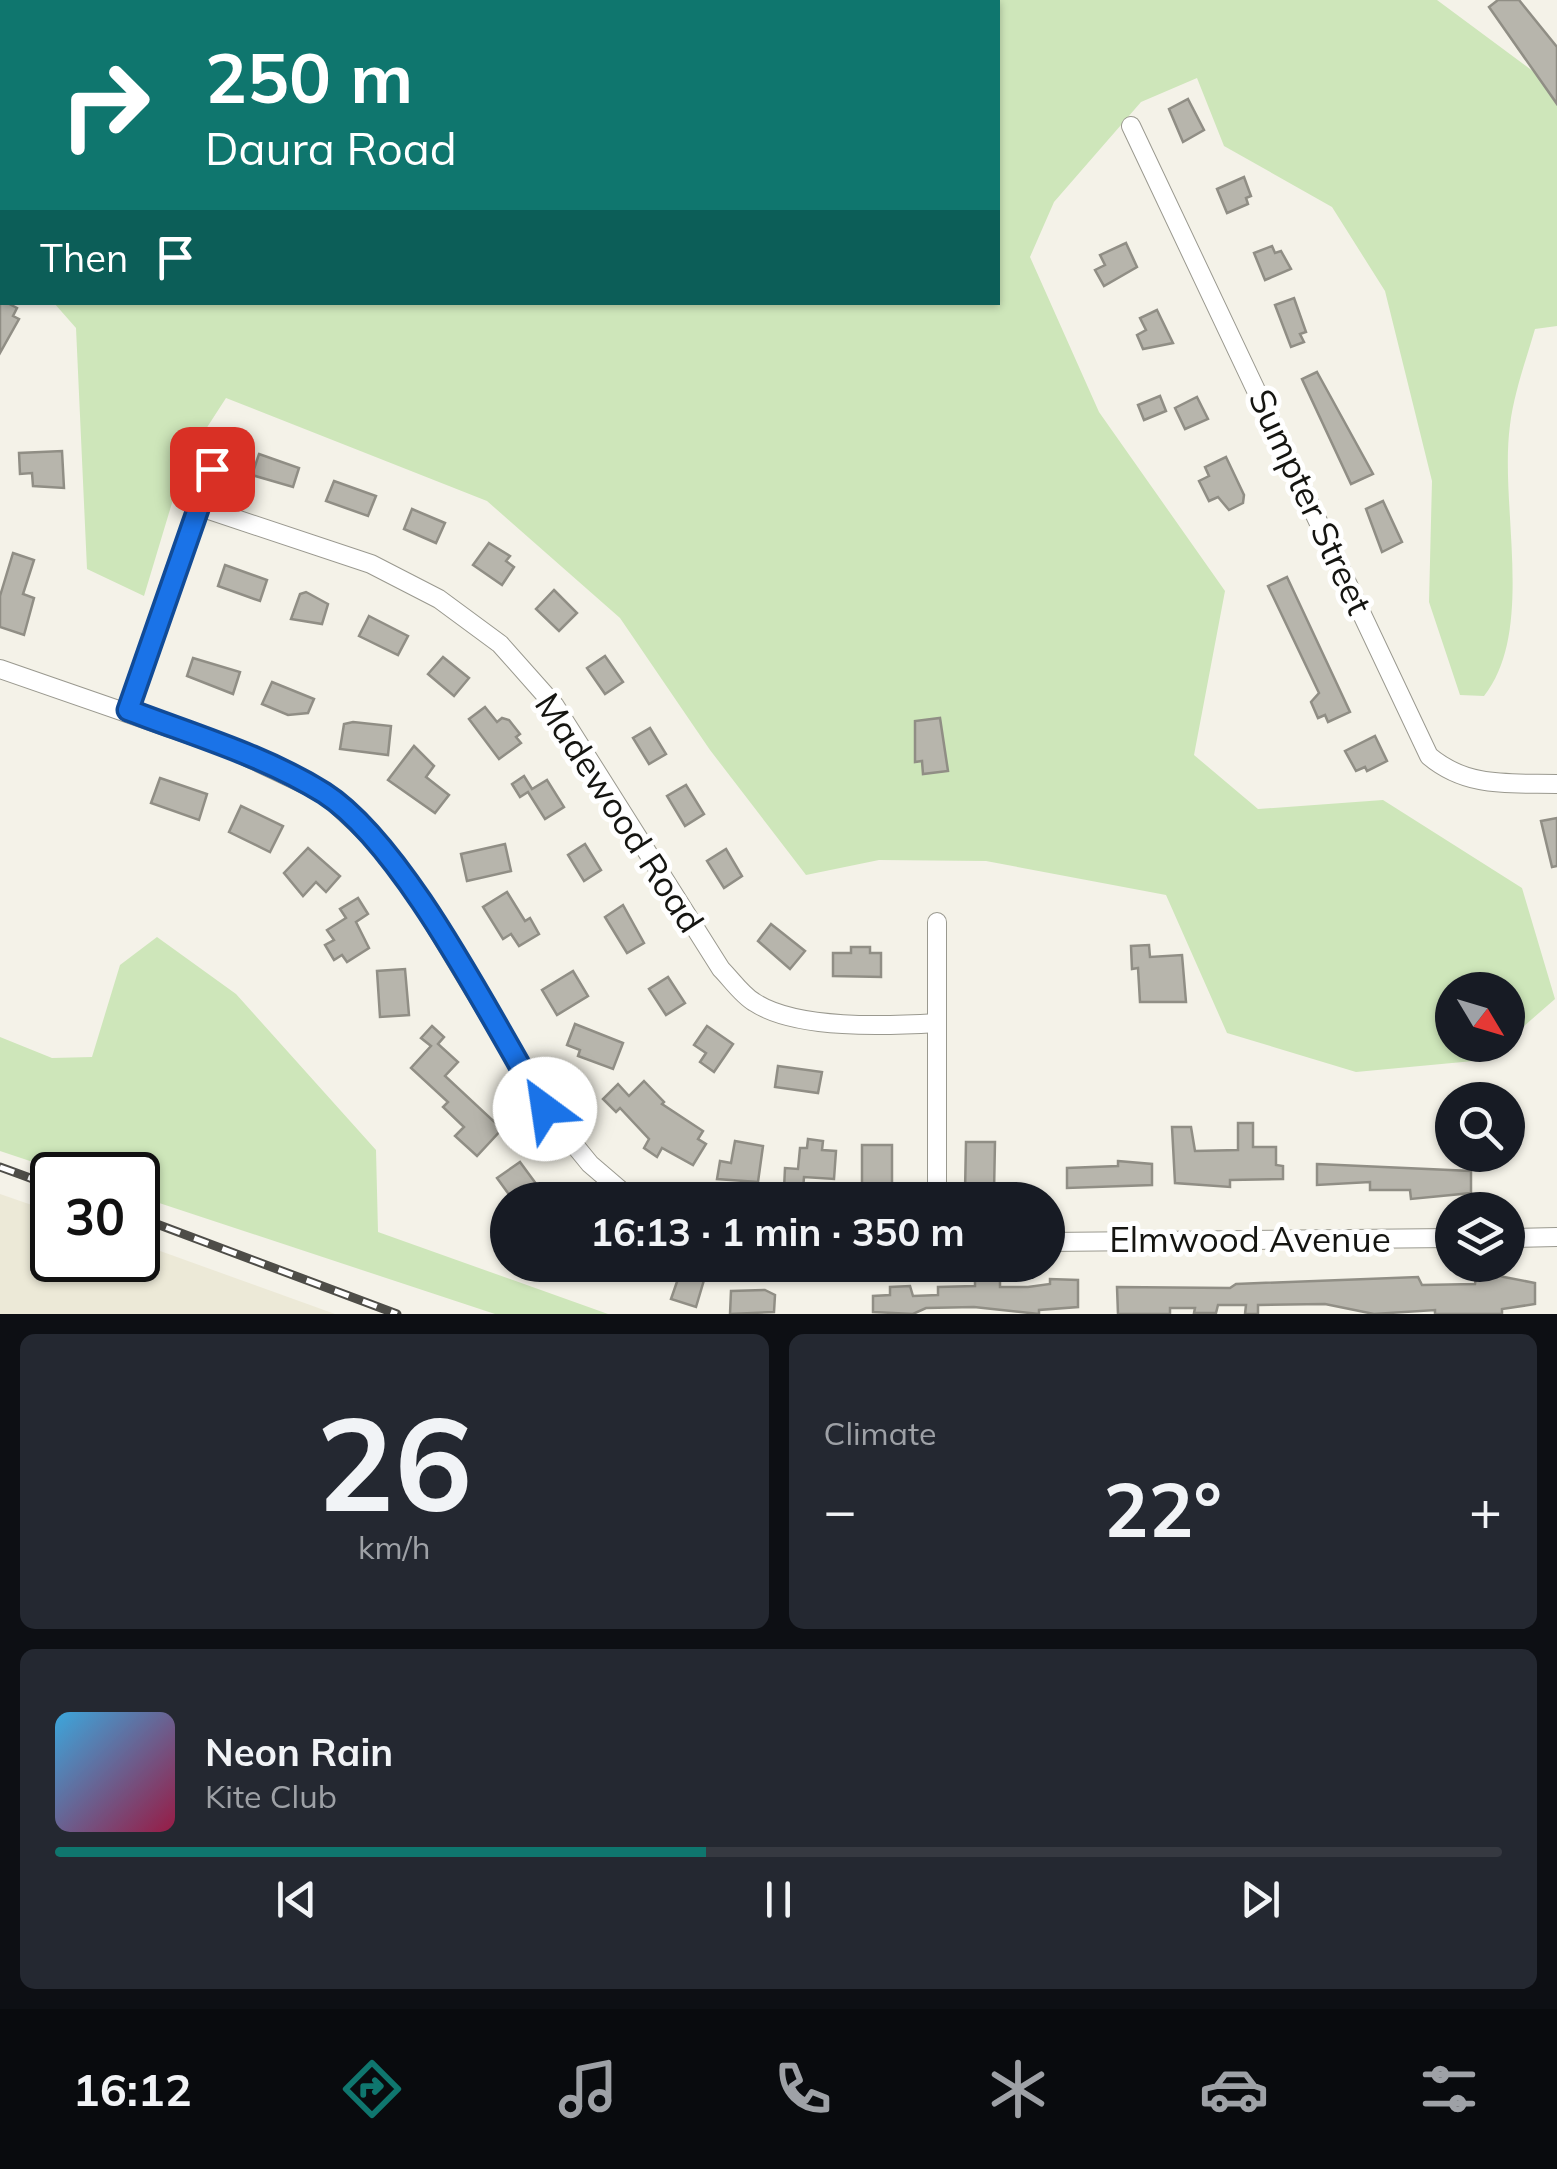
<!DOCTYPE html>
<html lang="en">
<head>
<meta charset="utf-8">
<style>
  :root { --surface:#171b24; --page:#242831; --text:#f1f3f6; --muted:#9ea1a6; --line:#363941; --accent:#0f766e }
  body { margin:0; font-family:Mulish,sans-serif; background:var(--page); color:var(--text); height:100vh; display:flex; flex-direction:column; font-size:38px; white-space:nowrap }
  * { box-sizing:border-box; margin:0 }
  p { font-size:32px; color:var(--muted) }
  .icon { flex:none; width:55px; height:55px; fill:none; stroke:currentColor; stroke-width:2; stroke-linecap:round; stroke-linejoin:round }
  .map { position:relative; height:1314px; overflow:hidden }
  .drawer { display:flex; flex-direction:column; gap:20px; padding:20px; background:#0d0f14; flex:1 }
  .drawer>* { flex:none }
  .guide { position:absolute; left:0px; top:0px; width:1000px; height:305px; box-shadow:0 2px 8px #0004; background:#0f766e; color:#fff; overflow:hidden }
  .needle { width:65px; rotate:128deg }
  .controls { position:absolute; left:1435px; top:972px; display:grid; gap:20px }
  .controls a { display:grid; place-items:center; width:90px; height:90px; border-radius:50%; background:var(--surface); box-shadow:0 2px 8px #0004; font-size:50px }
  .speed { position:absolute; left:30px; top:1152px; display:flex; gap:20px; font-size:50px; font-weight:700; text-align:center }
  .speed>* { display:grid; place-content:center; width:130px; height:130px; border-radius:50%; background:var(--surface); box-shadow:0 2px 8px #0004; line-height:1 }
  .speed .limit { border:5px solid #111; border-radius:15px; background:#fff; color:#111 }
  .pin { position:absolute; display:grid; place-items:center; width:85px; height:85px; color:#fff; margin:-42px; border-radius:20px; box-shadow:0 5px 15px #0006 }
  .me { position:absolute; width:110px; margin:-55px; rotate:329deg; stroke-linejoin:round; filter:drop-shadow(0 0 8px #0008) }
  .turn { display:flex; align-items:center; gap:35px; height:210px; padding:0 40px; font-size:45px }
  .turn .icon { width:130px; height:130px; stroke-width:2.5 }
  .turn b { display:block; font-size:70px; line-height:85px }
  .then { display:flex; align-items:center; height:95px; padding:0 40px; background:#0003; gap:20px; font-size:38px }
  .big { font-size:75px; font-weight:700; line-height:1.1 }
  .drawer .widget { flex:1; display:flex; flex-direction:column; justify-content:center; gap:15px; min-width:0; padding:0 35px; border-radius:15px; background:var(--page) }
  .drawer .dial { align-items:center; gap:0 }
  .dial b { font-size:130px; line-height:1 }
  .song { display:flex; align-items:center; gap:30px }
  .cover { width:120px; height:120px; border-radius:15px; background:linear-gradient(135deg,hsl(200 70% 55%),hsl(340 70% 35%)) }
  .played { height:10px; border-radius:5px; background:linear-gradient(90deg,var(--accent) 45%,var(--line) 45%) }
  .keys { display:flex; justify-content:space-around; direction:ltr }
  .heat { display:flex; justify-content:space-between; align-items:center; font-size:55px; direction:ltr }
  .drawer .tiles { flex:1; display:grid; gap:20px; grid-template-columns:1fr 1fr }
  .widget:last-child { grid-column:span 2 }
  .trip { position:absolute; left:490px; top:1182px; width:575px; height:100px; border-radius:50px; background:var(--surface); box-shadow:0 2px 8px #0004; font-weight:700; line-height:100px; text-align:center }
  .tabs { display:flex; height:160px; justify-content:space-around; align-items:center; background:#090b0e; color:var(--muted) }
  .tabs .icon { width:70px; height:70px }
  .tabs .current { color:var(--accent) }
  .tabs b { font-size:45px; color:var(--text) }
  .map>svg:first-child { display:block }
  .built { fill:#ece9d7 }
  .green { fill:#cee6ba }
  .building { fill:#b7b5ac; stroke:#908e85; stroke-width:2.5 }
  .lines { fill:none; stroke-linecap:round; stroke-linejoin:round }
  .street-casing { stroke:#9a998f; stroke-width:20 }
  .street { stroke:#fff; stroke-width:18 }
  .rail-casing { stroke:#4e4d48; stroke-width:9 }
  .rail { stroke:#fff; stroke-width:5; stroke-dasharray:15; stroke-linecap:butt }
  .route-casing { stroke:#114b97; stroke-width:25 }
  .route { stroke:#1a73e8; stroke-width:18 }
  .labels { text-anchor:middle; stroke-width:10; stroke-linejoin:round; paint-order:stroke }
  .street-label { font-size:35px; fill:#151511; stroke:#fff }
</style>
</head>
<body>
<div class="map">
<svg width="1557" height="1314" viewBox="0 0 1557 1314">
  <rect width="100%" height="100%" fill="#f4f2e8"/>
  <polygon class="built" points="0,1194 52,1212 52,1260 138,1260 138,1243 335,1314 0,1314"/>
  <g class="green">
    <path d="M12,0h1425l120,89v237l-22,3c-9,31 -21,64 -25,96 -11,81 26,205 -26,271l-24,-1 -31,-93 3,-121 -47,-190 -53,-84 -108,-61 -27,-68 -56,24 -87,100 -24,55 69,155 126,179 -31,164 64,54 125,-9 139,88 33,111 -47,41v-50h-56v55h49l-17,15 -128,12 -129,-39 -61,-138 -180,-34 -107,-1 -73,15 -96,-125 -90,-132 -133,-117 -261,-103 -42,65 -40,133 -57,-27 -11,-241 -22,-25 944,-1v-300z"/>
    <polygon points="157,937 236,994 376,1150 378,1232 608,1314 495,1314 138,1196 138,1175 72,1175 0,1151 0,1037 52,1058 92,1057 120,965"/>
  </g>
  <g class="building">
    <polygon points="1498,0 1519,0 1557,47 1557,104 1489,7"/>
    <polygon points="1188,99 1204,130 1183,142 1169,109"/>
    <polygon points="1244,177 1251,196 1246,198 1248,204 1227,213 1217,189"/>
    <polygon points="1126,243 1137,267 1104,286 1095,270 1105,265 1100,255"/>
    <polygon points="1272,246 1275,253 1281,251 1291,269 1265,280 1254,253"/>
    <polygon points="1294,298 1306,332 1300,334 1304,342 1291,347 1275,305"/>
    <polygon points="0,299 17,308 13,316 19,319 0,353"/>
    <polygon points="1157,310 1173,343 1143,349 1137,335 1146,330 1140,318"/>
    <polygon points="1317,372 1373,474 1351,484 1302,379"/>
    <polygon points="1160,396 1166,411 1144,420 1138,405"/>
    <polygon points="1197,397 1208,419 1185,429 1175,408"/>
    <polygon points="62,451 64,488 33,486 32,473 20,474 19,453"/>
    <polygon points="259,454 299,468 293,487 252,475"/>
    <polygon points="1226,457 1244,495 1243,503 1229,510 1218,497 1209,501 1199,481 1209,476 1205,467"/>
    <polygon points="334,481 376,496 368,516 326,501"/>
    <polygon points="1383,501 1402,542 1382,552 1366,509"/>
    <polygon points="412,509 445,523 436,543 404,529"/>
    <polygon points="489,543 510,556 506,561 514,567 502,585 473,565"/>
    <polygon points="13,553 34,560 23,594 34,598 24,635 0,627 0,596"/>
    <polygon points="225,565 267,580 260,601 218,586"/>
    <polygon points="1287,577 1350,712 1328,722 1325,715 1318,718 1311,702 1319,693 1268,586"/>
    <polygon points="554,590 577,613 559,631 536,609"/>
    <polygon points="306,592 328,604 322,624 291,619 300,594"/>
    <polygon points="369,616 408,636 398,655 359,636"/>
    <polygon points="605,656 623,682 605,694 587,668"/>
    <polygon points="443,657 469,678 454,696 428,674"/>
    <polygon points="193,658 240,672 233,694 187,676"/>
    <polygon points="272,682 314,699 308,713 288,715 262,704"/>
    <polygon points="485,707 497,722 502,718 509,720 520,734 516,737 521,743 499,759 469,719"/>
    <polygon points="940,718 948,771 923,774 922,761 915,762 915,721"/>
    <polygon points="353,722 391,726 388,755 340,749 344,724"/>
    <polygon points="650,728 666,754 649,764 633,738"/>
    <polygon points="1375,736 1387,761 1367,771 1365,767 1356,771 1345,751"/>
    <polygon points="414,746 434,766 426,777 449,795 435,813 388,780"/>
    <polygon points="524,776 532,789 547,780 564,807 545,819 528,792 520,797 512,784"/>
    <polygon points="160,778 207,794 199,820 151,803"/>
    <polygon points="686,785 704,814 685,826 667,796"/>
    <polygon points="241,806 283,826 270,852 229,832"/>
    <polygon points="1557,818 1557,866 1552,867 1541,821"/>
    <polygon points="505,844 511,871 467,881 461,854"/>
    <polygon points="585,844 601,870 584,881 568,855"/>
    <polygon points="308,848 340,876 326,892 316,882 303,896 284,873"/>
    <polygon points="726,849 742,876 724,888 707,861"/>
    <polygon points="507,892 525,921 530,918 539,934 519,946 511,934 503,939 483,907"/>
    <polygon points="358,898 368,914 356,922 369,948 347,962 342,955 334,960 325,945 334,940 327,930 346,918 340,909"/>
    <polygon points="623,905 644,943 627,953 605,917"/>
    <polygon points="771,924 805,951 790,969 758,941"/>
    <polygon points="1149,945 1150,957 1182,955 1186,1002 1140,1002 1138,968 1132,969 1131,946"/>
    <polygon points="851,947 870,947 870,953 881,953 881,977 833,976 833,953 851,953"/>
    <polygon points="405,969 409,1015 380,1017 377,971"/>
    <polygon points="573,971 588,996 557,1015 542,990"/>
    <polygon points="668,977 685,1003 666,1015 649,989"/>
    <polygon points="575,1024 623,1043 613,1069 578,1056 580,1050 567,1045"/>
    <polygon points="432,1026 444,1037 438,1044 458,1062 445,1076 502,1129 477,1156 455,1136 464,1127 443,1107 448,1102 411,1068 431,1046 421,1038"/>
    <polygon points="707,1026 733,1044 714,1072 700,1062 706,1053 694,1045"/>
    <polygon points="778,1066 822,1072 818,1093 775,1087"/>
    <polygon points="644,1081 664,1102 662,1104 703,1131 698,1139 706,1144 693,1165 662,1148 657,1157 644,1148 649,1139 620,1108 616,1112 603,1099 618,1084 629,1096"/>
    <polygon points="1238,1123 1253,1123 1253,1147 1276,1147 1276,1165 1283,1166 1283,1179 1230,1180 1230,1187 1175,1183 1172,1127 1191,1127 1195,1151 1238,1150"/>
    <polygon points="808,1139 823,1141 822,1150 836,1151 834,1179 804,1177 803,1190 784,1189 785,1168 798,1169 800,1148 807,1148"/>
    <polygon points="735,1141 763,1146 758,1182 717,1179 720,1161 731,1163"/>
    <polygon points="966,1142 995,1142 994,1192 965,1192"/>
    <rect x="862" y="1145" width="30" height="47"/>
    <polygon points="1118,1161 1152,1164 1152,1185 1067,1188 1067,1168 1118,1166"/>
    <polygon points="520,1162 548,1200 513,1200 497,1178"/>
    <polygon points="1317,1164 1471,1171 1471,1193 1411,1199 1410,1190 1370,1190 1370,1182 1317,1185"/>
    <polygon points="690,1275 704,1280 696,1307 671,1299 679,1276"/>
    <polygon points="1499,1276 1535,1283 1535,1304 1502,1309 1502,1314 1435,1314 1435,1310 1374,1314 1325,1304 1258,1305 1258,1314 1245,1314 1246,1305 1218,1305 1216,1313 1194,1313 1195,1308 1170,1308 1170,1314 1118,1314 1117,1287 1230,1288 1236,1284 1418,1277 1422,1285 1475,1284 1476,1277"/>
    <polygon points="975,1279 1000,1280 1000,1287 1028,1287 1050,1284 1050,1279 1078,1280 1078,1307 1039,1310 1039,1314 974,1307 926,1308 913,1314 873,1312 873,1296 890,1295 890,1287 910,1286 913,1296 938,1295 938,1287 975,1286"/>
    <polygon points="765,1290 775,1295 774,1312 730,1314 731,1291"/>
  </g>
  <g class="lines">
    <defs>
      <g id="street">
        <path d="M1131,126l298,630c38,32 80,27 128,28"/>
        <path d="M200,507l171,57 68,35 61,45 55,62 166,263c10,10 21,26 33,33 42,28 134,24 183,21"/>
        <polyline points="0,669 228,748 325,794 377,843 420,901 545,1109 590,1164 632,1200"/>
        <polyline points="128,711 212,469"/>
        <polyline points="937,922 937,1200"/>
        <polyline points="1508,1238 1557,1237"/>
        <polyline points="1048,1242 1452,1238"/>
      </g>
    </defs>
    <use href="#street" class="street-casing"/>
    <use href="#street" class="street"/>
    <defs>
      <g id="rail">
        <polyline points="0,1167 52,1186"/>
        <polyline points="138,1217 397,1314"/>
      </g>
    </defs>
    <use href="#rail" class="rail-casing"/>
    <use href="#rail" class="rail"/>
  </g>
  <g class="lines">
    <defs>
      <path id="route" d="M212,469l-84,241c65,25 137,46 196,83 81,52 169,230 221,316"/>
    </defs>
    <use href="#route" class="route-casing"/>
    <use href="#route" class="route"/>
  </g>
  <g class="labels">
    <g class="street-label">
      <text transform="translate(1310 502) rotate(65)" y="12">Sumpter Street</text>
      <text transform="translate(619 813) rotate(57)" y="12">Madewood Road</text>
      <text x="1250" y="1252">Elmwood Avenue</text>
    </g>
  </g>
</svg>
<div class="controls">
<a><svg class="needle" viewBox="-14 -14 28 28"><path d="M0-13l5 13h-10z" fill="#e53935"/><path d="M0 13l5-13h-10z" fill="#9ea1a6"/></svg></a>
<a><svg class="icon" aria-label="search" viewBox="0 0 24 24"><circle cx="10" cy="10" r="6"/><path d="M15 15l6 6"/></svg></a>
<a><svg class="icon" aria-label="layers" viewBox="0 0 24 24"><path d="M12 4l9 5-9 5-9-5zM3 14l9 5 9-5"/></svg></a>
</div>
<div class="speed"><div class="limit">30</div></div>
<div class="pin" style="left:212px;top:469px;background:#d93025"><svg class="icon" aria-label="arrive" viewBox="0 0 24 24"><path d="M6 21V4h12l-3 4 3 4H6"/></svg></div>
<svg class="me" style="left:545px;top:1109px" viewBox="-20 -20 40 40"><circle r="19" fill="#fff"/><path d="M0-13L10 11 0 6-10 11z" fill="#1a73e8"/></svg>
<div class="trip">16:13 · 1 min · 350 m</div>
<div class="guide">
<div class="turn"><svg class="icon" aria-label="right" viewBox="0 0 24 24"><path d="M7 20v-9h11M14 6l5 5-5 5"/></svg><div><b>250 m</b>Daura Road</div></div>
<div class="then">Then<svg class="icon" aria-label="arrive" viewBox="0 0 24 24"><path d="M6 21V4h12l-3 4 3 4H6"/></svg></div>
</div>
</div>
<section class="drawer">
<div class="tiles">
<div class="widget dial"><b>26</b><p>km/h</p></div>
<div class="widget"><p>Climate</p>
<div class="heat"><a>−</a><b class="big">22°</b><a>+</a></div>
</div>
<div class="widget">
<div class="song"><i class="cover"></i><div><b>Neon Rain</b><p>Kite Club</p></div></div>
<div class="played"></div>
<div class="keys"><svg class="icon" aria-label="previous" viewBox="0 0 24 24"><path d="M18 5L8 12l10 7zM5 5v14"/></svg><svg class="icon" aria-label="pause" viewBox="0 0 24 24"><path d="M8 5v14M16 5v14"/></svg><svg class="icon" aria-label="next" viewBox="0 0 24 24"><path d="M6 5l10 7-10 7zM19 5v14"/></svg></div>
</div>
</div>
</section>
<nav class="tabs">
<b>16:12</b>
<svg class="icon current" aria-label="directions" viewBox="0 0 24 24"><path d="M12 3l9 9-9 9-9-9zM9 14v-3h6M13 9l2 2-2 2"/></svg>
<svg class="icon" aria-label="music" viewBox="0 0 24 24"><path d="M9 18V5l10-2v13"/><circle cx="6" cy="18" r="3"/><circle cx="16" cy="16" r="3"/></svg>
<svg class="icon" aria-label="phone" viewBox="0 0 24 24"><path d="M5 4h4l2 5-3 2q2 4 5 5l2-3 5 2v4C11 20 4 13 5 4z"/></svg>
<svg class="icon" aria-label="climate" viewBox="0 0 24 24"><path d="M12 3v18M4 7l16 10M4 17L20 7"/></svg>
<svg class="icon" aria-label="car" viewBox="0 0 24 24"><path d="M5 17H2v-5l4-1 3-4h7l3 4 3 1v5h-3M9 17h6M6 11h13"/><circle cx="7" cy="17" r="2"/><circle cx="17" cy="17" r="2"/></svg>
<svg class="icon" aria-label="filters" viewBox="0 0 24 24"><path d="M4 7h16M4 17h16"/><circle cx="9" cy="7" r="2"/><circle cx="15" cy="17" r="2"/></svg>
</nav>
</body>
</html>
